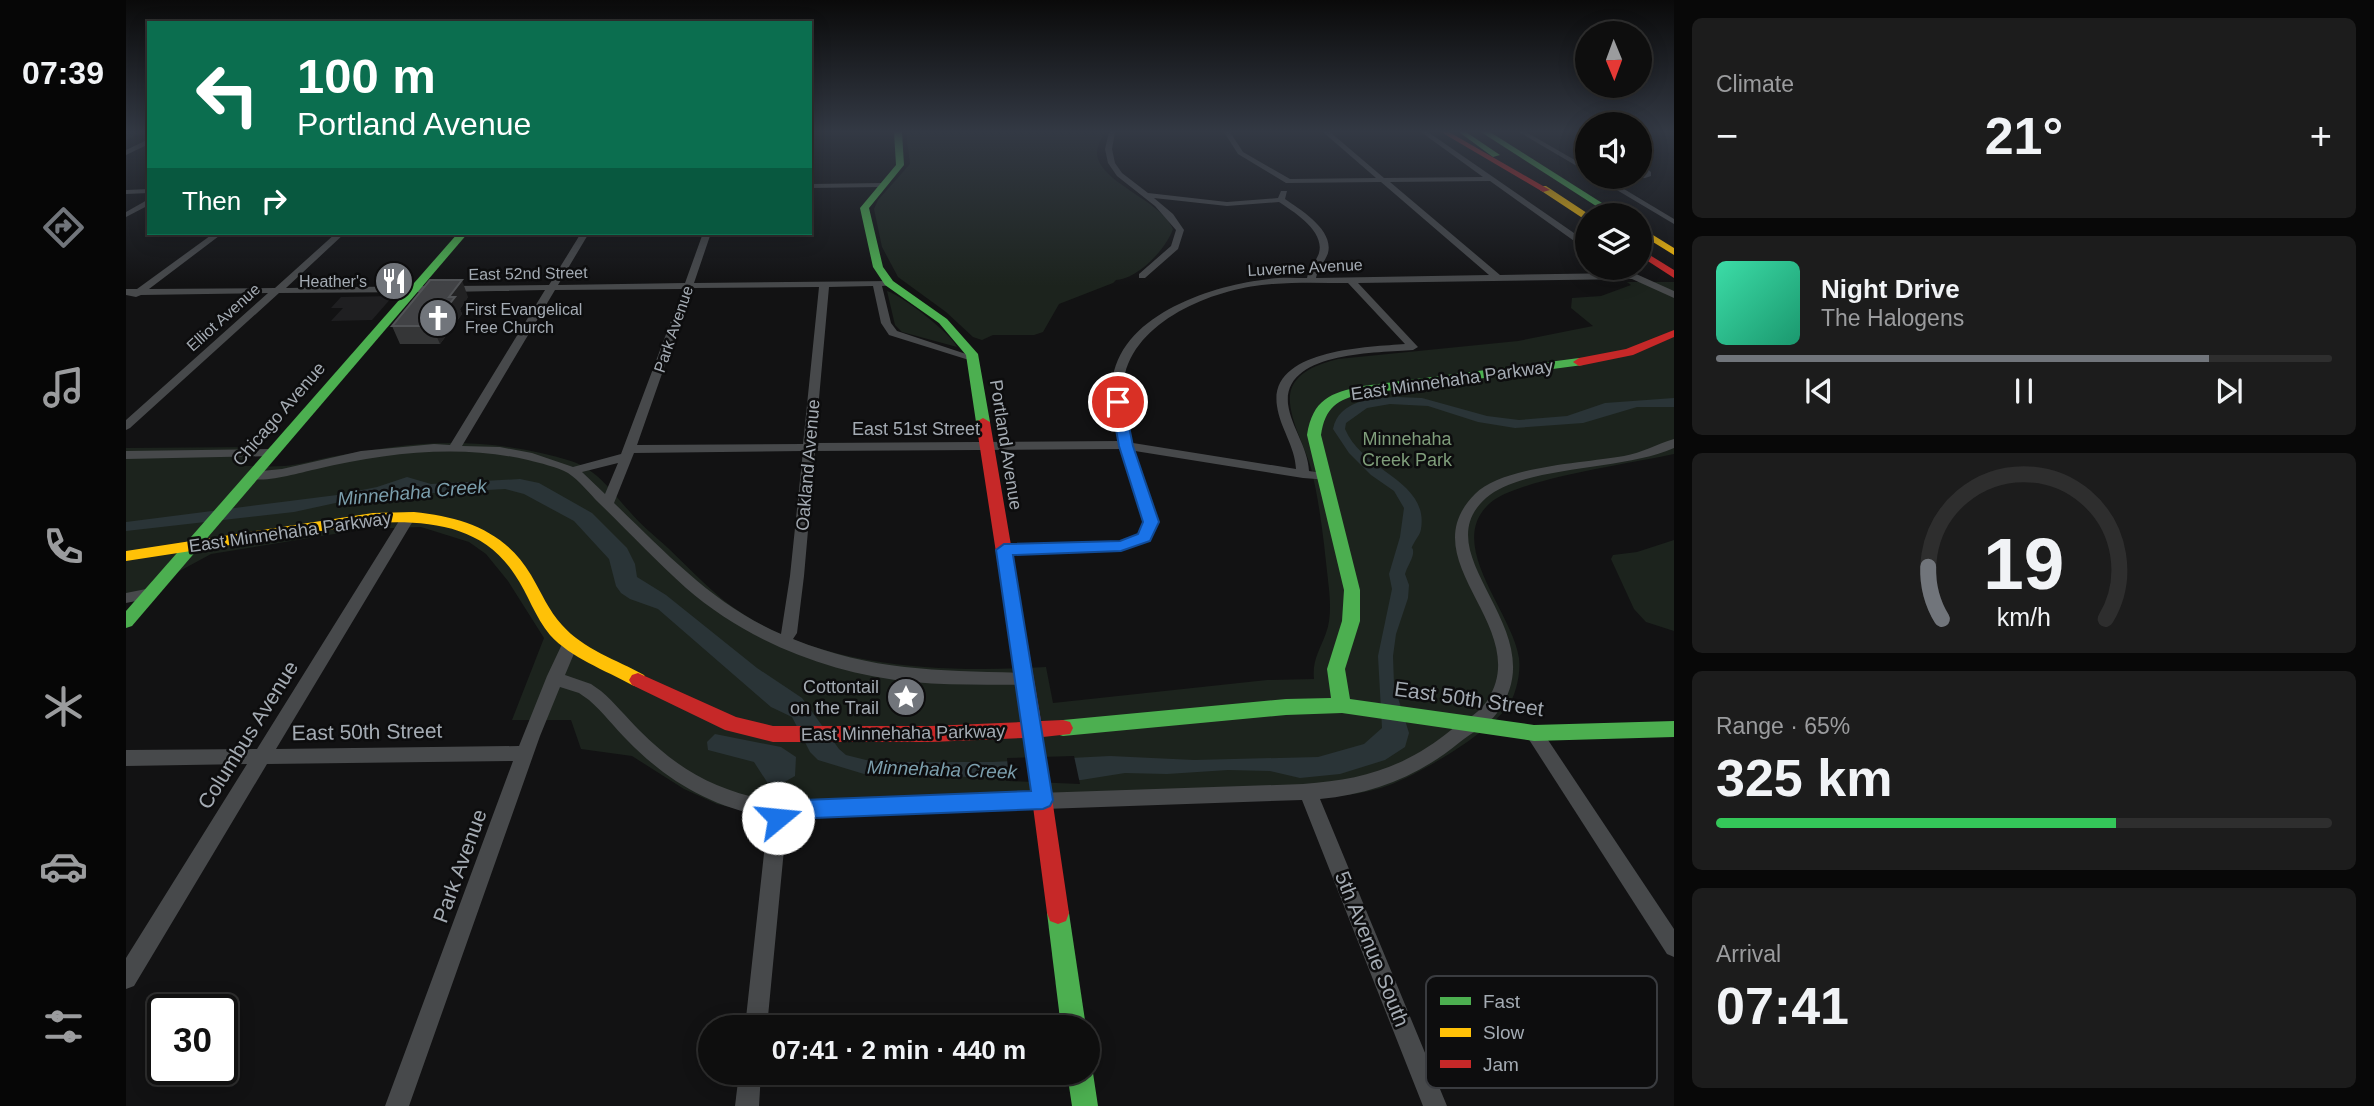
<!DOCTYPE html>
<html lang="en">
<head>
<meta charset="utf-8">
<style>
  :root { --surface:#0e0e0e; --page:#1c1c1c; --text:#f1f3f6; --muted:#9b9c9e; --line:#2e2e2e; --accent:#71757b }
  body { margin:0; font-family:Helvetica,sans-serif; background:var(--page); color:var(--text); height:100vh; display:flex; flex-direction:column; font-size:26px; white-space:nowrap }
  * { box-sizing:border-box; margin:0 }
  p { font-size:23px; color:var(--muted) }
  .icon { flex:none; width:38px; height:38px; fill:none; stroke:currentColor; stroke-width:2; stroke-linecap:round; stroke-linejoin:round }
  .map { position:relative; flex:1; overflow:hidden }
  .side { display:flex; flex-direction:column; gap:18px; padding:18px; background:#080808; width:700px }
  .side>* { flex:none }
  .guide { position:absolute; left:21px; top:21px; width:665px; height:214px; border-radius:0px; box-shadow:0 4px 18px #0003,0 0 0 2px var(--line); background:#0b6e4f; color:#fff; overflow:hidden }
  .needle { width:46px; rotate:179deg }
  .tools { position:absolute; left:1449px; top:21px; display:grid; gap:14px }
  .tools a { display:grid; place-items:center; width:77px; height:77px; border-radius:50%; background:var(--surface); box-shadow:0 4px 18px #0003,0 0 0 2px var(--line); font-size:35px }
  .speed { position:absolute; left:21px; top:994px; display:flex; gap:14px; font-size:35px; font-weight:700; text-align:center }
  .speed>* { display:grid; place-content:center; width:91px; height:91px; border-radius:50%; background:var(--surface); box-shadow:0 4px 18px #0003,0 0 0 2px var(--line); line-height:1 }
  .speed .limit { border:4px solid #111; border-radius:10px; background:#fff; color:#111 }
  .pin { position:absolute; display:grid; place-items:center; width:60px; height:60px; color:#fff; margin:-30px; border:4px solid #fff; border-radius:50%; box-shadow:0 2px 7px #0007 }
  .me { position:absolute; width:77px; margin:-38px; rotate:73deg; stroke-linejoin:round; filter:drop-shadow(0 0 5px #0008) }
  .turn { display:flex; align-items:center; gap:24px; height:147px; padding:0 35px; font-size:32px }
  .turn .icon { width:91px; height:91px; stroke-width:2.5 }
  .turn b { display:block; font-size:49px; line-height:60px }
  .then { display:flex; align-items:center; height:66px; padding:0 35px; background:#0003; gap:14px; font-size:26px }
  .big { font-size:52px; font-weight:800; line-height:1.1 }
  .side .widget { flex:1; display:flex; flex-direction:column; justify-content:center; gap:10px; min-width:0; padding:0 24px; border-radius:10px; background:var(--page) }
  .side .dial { align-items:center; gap:0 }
  .dial svg { height:182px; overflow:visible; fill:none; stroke:var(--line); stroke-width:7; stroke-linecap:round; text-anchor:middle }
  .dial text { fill:var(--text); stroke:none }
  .song { display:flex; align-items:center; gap:21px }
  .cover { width:84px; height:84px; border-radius:10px; background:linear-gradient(135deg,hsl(160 70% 55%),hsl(160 70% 35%)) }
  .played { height:7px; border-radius:4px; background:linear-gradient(90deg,var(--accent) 80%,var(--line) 80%) }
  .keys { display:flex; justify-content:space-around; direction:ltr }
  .heat { display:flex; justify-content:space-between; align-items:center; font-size:38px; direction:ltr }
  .charge { height:10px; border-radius:5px; background:linear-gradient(90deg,#34c759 65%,var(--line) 0) }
  .trip { position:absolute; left:572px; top:1015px; width:402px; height:70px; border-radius:35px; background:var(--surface); box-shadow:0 4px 18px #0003,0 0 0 2px var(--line); font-weight:800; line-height:70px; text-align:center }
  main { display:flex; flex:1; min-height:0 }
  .tabs { display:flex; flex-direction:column; width:126px; justify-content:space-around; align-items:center; background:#060606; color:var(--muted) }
  .tabs .icon { width:49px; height:49px }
  .tabs .selected { color:var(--accent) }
  .tabs b { font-size:32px; color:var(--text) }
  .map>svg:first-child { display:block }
  .built { fill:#1f1f21 }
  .green { fill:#1c231d }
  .water { fill:#2a3437 }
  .pier { fill:#121213 }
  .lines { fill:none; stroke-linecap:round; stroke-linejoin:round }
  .street { fill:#47494b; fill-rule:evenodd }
  .fast { fill:#4caf50; fill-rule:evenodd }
  .slow { fill:#ffc107; fill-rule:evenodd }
  .jam { fill:#c62828; fill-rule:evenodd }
  .wall { fill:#353637 }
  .shaded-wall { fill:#222223 }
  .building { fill:#414245; stroke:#515356; stroke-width:2 }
  .route { fill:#1a73e8; stroke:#114b97; stroke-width:2 }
  .labels { text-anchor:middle; stroke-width:5; stroke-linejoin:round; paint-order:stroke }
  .far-street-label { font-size:16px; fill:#a4abb3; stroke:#0d0d0e }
  .far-poi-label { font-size:16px; fill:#a4abb3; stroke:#0d0d0e; text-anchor:end }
  .street-label { font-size:18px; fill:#a4abb3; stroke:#0d0d0e }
  .park-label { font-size:18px; fill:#7f9e7b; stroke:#0d0d0e }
  .poi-label { font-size:18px; fill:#a4abb3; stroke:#0d0d0e; text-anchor:end }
  .water-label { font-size:19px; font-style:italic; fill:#7c9fad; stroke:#0d0d0e }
  .near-street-label { font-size:21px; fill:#a4abb3; stroke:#0d0d0e }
  .key { fill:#0d0d0e; stroke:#3a3c40; stroke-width:2 }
  .key-label { font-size:19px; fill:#a4abb3 }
</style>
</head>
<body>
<main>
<nav class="tabs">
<b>07:39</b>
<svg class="icon selected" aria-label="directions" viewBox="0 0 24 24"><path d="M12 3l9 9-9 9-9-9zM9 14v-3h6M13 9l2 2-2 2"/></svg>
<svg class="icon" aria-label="music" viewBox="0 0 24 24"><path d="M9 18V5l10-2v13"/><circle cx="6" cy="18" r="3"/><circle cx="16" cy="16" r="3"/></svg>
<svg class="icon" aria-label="phone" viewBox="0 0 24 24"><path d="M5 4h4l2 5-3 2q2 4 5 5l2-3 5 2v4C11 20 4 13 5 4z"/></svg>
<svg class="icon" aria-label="climate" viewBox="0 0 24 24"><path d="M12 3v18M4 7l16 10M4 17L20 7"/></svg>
<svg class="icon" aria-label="car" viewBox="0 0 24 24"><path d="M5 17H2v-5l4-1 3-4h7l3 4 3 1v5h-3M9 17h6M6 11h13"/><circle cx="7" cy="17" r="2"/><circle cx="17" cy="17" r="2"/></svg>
<svg class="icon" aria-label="filters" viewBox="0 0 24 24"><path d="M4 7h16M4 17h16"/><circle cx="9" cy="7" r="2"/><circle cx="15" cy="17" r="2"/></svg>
</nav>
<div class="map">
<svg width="1548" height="1106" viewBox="0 0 1548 1106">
  <rect width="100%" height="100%" fill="#121213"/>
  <polygon class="built" points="267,296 246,320 205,321 217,308 205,308 215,297"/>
  <g class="green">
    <path d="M780,132h198c-2,5 -7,15 -7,21 1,29 64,47 76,76 -7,20 -35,50 -57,51l-3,3 -54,21 -16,28 -9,3h-41l-11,5 -9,-3 -27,-25 -48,-35 -16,-30 -8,-38 4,-9 32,-36z"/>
    <path d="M1501,282h47v172c-40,9 -157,25 -184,49 -46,41 22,108 29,155 2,15 -3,39 -13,51 -24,28 -90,68 -125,79 -31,9 -63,10 -95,11l-537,13 -32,-8 -33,-15 -52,-33 -51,-7 -10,-29h-59l32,-82 -36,-57 -22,-27 -17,-12 -48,-15 -56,2 -154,25 -85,46v-152l131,-1 -15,19c14,0 28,1 42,0 15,-1 31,-6 46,-9 21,-4 42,-7 63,-10 59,-8 121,-4 178,14 27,9 40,30 59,51 11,13 25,24 38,36 18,17 35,35 54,51 89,70 216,74 324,68l7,36 214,-23 47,-1c-2,-19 6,-29 12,-46 6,-16 4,-36 2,-53 -4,-37 -8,-76 -17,-112 -6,-22 -23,-50 -21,-73 3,-23 29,-31 48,-36l180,-18 75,-15 -22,-18 1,-10 29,-2 30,-11z"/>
    <path d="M761,291c16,5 63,42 70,56l-55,-15 -7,-7z"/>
    <polygon points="1548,540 1548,631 1520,622 1508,609 1485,559 1487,555 1511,552"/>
  </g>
  <g class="water">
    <path d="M1271,397l25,1 65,18 32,4 48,-4 38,-13 69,-5v9h-37l-54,16 -68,5 -37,-6 -50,-16 -38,-2 -23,4 -21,15 -1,6c18,43 84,51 76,100 -1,6 -4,8 -7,14 -5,9 0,1 -1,11 -1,6 -6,13 -8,20l4,11 -1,13 -12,36 -3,22 1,29 15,48 -4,14 -20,13 -45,14 -40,4 -30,-7 -42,-1 -61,4 -42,-1 -44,7 -217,-6 -46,-14 -8,-8 -18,-35 -21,-10 -113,-98 -28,-10 -9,-6 -5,-7 -7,-27 -35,-38 -50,-27 -19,-5 -108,6 -57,7 -46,10 -168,19v-9l211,-27 40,-8 30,-10 24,7 89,-5 19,4 53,30 35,35 8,16 2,13 29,18 91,73 45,30 37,51 7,6 20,5 20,2h106l118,-6 84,4 124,-3 46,-13 18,-16 -4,-72 14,-67 -3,-15 11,-37 4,-29 -10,-17 -23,-16 -22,-22 -16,-24c6,-29 39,-31 64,-32z"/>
    <polygon points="589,734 655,747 670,757 669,776 655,784 641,782 628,762 582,750 581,742"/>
  </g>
  <polygon class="pier" points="948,756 954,784 883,781 881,758"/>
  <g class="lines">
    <g class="street">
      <path d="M983,132h6l-3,17 3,14 7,10 26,20 79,9 51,-4 3,-7h6l-2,8c16,11 49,31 43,54 -3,9 -10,15 -12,25l173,-3 -108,-93 -95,1 -48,-29 -14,-22h6l13,20 47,27 86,-1 -53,-46h7l54,46 99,-1 -62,-45h7l159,110v7l-3,-1 -94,-67 -100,1 110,93 121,-2 1,-3 3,-1 49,22v7l-42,-19 -274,4 60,64 -5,3c-35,3 -130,1 -125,54 3,23 20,43 21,67l20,3 2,3 -2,3 -26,-2 -168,-27 23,71 -9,18 -28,11 -117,4 -7,-5 7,-5 116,-4 19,-7 5,-12 -22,-73 -307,2 -11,125 -7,57 -4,6c82,33 146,31 231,34l6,1 2,5 -2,5 -6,1c-37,-1 -74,1 -111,-3 -82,-8 -165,-40 -227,-94 -30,-27 -58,-57 -87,-85 -10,-10 -20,-23 -31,-30 -11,-6 -28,-10 -40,-13 -69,-16 -143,-7 -211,9 -15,3 -60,17 -71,7l6,-4 30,-3 79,-18 73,-7 16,1 95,-155 -99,2 -5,-3 5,-3 103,-1 32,-52h8l-31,52 127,-2 18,-50h8l-17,50 198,-2v4l-10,1 9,37 6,8 81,27 -1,2h-8l-80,-25 -8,-12 -8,-37 -44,1 -14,156 305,-2c-5,-21 -10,-42 -7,-64 11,-64 101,-92 156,-98 12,-2 25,-1 38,-1 2,-10 9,-16 12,-25 6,-22 -25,-41 -40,-51l-52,4 -73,-8 19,16 11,16 -6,19 -33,29h-6v-4l32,-28 5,-16 -21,-24 -38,-30 -9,-13 -3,-14zM1222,283l57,61c-37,3 -137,5 -128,62 3,22 18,40 19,63l-163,-26c-6,-21 -14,-47 -8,-69 14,-57 95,-87 148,-90 25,-2 50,-1 75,-1zM693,287l-16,157 -166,1 55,-157zM557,289l-62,165 -48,13 -41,-14 -32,-6 -38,-1 93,-156zM677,451l-13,125 -9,58c-66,-28 -116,-82 -167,-131l20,-50zM492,463l-13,31 -23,-22z"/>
      <polygon points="1393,132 1400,132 1461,167 1461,172"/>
      <polygon points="23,139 23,144 0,155 0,150"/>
      <polygon points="1514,164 1525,172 1525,176 1519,178 1483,180 1548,219 1548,224 1469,177 1514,177 1514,174 1518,174 1514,170"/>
      <polygon points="758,183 758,187 755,187 684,188 684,184"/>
      <polygon points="23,189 23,193 0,194 0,190"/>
      <polygon points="23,199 23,205 0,217 0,212"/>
      <polygon points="88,233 97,233 23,289 149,288 210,233 219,233 160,288 300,286 305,289 300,292 153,293 4,428 0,430 0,420 142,293 15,295 10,297 0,295 0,289 11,289"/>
      <path d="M1548,439v9c-51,23 -150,17 -188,50 -65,58 72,133 11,215 -9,13 -25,19 -37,29 -41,34 -87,52 -140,57l127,307h-24l-121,-306 -515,18 -20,209h-22l23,-210c-57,-10 -101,-36 -141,-77 -13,-13 -24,-28 -38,-40l-10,-7 -19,-6 -20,49 -131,370h-24l128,-345 -246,3 -133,222 -8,3v-31l121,-194 -121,2v-16l131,-1 147,-236 5,-1 7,4 -140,233 243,-3 28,-70 17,-36h12l2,4 -13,31 26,9 10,7c14,12 25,26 38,39 43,43 80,62 139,72l525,-18c56,-4 98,-15 143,-50 13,-11 31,-18 41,-33 48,-74 -79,-140 -12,-207 28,-28 110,-31 149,-38 18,-3 33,-12 50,-17z"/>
      <polygon points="144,449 150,453 148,456 0,459 0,451"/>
      <polygon points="25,588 30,589 32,593 30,597 0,603 0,593"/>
      <polygon points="1408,726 1414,728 1548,929 1548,957 1541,954 1402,738 1399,733 1402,728"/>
      <polygon points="613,1073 635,1073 633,1106 609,1106"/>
    </g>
    <g class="fast">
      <polygon points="768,132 776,132 778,165 743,208 757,267 767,281 821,319 852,354 864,422 862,425 852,425 850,422 840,355 813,323 759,285 747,267 734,208 770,165"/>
      <polygon points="1333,132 1340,132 1374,155 1367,157"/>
      <polygon points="1355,132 1364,132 1495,215 1484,215"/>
      <polygon points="332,233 342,233 6,626 0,628 0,611"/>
      <path d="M1453,358l4,1v6l-220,29c-26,5 -38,14 -42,41l39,155v31l-15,48 5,30 184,26 140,-4v16l-140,4 -192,-28 -56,2 -223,21 -7,-2 -3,-6 3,-6 7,-2 223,-21 45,-1 -4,-29 15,-48 2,-31 -37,-155c6,-36 23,-42 56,-49z"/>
      <polygon points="932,902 940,905 943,913 960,1027 935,1027 921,913 924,905"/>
      <polygon points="962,1064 967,1073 972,1106 946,1106 941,1073 962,1073"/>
    </g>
    <g class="slow">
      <polygon points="1414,186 1420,186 1464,215 1461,215 1461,220 1458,219 1414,190"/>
      <polygon points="1514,227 1548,248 1548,255 1514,234"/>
      <path d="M288,512c49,5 91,19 117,63 10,17 18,36 31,50 21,24 55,35 82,50l3,5 -3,5 -6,2 -6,-2c-27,-15 -61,-27 -82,-50 -15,-18 -22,-41 -35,-60 -32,-50 -87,-55 -142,-52l-247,38v-10l247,-38z"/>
    </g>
    <g class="jam">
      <polygon points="1315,132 1323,132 1424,190 1417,192"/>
      <polygon points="1514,249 1548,270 1548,278 1514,256"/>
      <polygon points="1548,330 1548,337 1507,355 1453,366 1447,362 1453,358 1500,349"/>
      <polygon points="857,418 864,422 915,721 937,720 944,722 947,728 944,734 917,737 943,913 940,921 932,924 924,921 921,913 898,738 805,742 647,742 599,730 506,685 503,680 506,675 512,673 610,717 647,726 805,726 896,722 850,422"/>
    </g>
  </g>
  <polygon class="wall" points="342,297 334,309 336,314 314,344 274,344 266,326"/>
  <g class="shaded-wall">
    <polygon points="0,132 17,132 0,140"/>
    <polygon points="336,280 342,297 334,309 336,314 314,344 306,326 323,297"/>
  </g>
  <polygon class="building" points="304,280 336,280 323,297 329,297 306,326 266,326"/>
  <linearGradient id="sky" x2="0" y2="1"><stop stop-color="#0a0a0a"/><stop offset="0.46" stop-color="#333944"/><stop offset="1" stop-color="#333944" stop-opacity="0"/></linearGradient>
  <rect width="1548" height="286" fill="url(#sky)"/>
  <polygon class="route" points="992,398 998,402 1007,446 1033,522 1024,541 995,551 887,555 927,800 924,806 917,809 662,819 659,825 652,827 644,825 641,818 645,804 652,801 905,791 870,550 878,544 994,541 1012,534 1017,522 993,446 985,402"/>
  <defs>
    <symbol id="restaurant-disc" viewBox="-11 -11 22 22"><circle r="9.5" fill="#71757b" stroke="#0d0d0e"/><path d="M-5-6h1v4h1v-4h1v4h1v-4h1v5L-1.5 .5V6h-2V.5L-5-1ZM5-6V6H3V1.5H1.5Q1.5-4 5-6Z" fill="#fff"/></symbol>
    <symbol id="church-disc" viewBox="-11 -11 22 22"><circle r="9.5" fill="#71757b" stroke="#0d0d0e"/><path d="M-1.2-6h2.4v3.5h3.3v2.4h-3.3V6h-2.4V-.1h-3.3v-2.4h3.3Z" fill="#fff"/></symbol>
    <symbol id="sight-disc" viewBox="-11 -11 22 22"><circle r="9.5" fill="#71757b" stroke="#0d0d0e"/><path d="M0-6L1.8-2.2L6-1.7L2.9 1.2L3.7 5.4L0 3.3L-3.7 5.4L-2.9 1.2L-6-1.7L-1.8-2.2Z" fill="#fff"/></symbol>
  </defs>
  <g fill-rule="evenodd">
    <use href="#restaurant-disc" x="246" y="259" width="44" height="44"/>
    <use href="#church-disc" x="290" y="296" width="44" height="44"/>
    <use href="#sight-disc" x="758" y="675" width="44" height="44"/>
  </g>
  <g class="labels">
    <g class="far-street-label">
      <text transform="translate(1179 267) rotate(-3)" y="6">Luverne Avenue</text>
      <text transform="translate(402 273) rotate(-1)" y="6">East 52nd Street</text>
      <text transform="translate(97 317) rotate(-42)" y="6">Elliot Avenue</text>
      <text transform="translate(547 329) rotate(-71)" y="6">Park Avenue</text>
    </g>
    <g class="far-poi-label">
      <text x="241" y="287">Heather's</text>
      <text x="339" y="315" text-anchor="start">First Evangelical<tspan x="339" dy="18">Free Church</tspan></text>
    </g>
    <g class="street-label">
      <text transform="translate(1326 380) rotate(-8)" y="6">East Minnehaha Parkway</text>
      <text transform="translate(153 414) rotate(-49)" y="6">Chicago Avenue</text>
      <text x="790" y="435">East 51st Street</text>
      <text transform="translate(880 445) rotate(81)" y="6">Portland Avenue</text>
      <text transform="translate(682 465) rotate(-85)" y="6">Oakland Avenue</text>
      <text transform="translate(164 532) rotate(-8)" y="6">East Minnehaha Parkway</text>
      <text transform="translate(777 733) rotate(-1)" y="6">East Minnehaha Parkway</text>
    </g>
    <g class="park-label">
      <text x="1281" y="445">Minnehaha<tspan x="1281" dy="21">Creek Park</tspan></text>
    </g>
    <g class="poi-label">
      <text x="753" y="693">Cottontail<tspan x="753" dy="21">on the Trail</tspan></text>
    </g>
    <g class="water-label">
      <text transform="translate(286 492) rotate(-5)" y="7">Minnehaha Creek</text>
      <text transform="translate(816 769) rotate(2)" y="7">Minnehaha Creek</text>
    </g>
    <g class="near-street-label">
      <text transform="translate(1343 699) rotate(8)" y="7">East 50th Street</text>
      <text transform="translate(241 732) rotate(-1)" y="7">East 50th Street</text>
      <text transform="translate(122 735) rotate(-58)" y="7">Columbus Avenue</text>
      <text transform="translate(334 866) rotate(-70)" y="7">Park Avenue</text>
      <text transform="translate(1246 949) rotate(68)" y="7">5th Avenue South</text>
    </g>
  </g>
  <rect x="1300" y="976" width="231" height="112" rx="10" class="key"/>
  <rect x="1314" y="997" width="31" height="8" fill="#4caf50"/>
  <rect x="1314" y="1028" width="31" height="9" fill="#ffc107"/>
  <rect x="1314" y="1060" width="31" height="8" fill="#c62828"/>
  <g class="key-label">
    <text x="1357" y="1008">Fast</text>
    <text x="1357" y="1039">Slow</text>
    <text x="1357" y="1071">Jam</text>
  </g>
</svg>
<div class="tools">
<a><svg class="needle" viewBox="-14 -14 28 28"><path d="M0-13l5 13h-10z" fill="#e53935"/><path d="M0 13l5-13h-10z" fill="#9b9c9e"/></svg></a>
<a><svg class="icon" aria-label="sound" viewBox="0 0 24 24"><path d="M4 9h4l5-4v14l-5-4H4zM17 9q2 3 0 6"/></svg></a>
<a><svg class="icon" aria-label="layers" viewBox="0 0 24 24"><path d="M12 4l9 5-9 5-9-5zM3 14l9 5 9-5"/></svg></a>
</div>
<div class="speed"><div class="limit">30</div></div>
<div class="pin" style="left:992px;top:402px;background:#d93025"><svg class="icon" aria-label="arrive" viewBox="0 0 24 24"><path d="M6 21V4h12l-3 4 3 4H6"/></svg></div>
<svg class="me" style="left:652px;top:818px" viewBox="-20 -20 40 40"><circle r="19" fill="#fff"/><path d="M0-13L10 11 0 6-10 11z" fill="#1a73e8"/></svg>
<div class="trip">07:41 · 2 min · 440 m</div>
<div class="guide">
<div class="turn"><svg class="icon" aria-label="left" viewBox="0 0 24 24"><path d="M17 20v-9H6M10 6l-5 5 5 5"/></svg><div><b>100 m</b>Portland Avenue</div></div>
<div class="then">Then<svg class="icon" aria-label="right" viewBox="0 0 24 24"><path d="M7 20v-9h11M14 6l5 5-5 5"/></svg></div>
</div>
</div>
<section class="side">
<div class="widget"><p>Climate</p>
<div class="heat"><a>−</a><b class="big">21°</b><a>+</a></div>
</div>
<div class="widget">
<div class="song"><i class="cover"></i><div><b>Night Drive</b><p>The Halogens</p></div></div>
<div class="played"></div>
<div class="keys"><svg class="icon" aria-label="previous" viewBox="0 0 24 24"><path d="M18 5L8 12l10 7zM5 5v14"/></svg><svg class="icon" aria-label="pause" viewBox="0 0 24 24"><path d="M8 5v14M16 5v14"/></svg><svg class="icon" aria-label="next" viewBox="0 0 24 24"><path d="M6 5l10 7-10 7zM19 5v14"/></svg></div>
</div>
<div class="widget dial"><svg viewBox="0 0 100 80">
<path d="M14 69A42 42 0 1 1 86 69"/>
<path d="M14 69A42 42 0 0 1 8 46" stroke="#71757b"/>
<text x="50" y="56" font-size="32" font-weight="700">19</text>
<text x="50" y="72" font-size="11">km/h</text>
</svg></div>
<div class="widget"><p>Range · 65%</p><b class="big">325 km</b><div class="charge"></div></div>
<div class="widget"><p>Arrival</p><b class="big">07:41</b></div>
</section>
</main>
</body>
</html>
